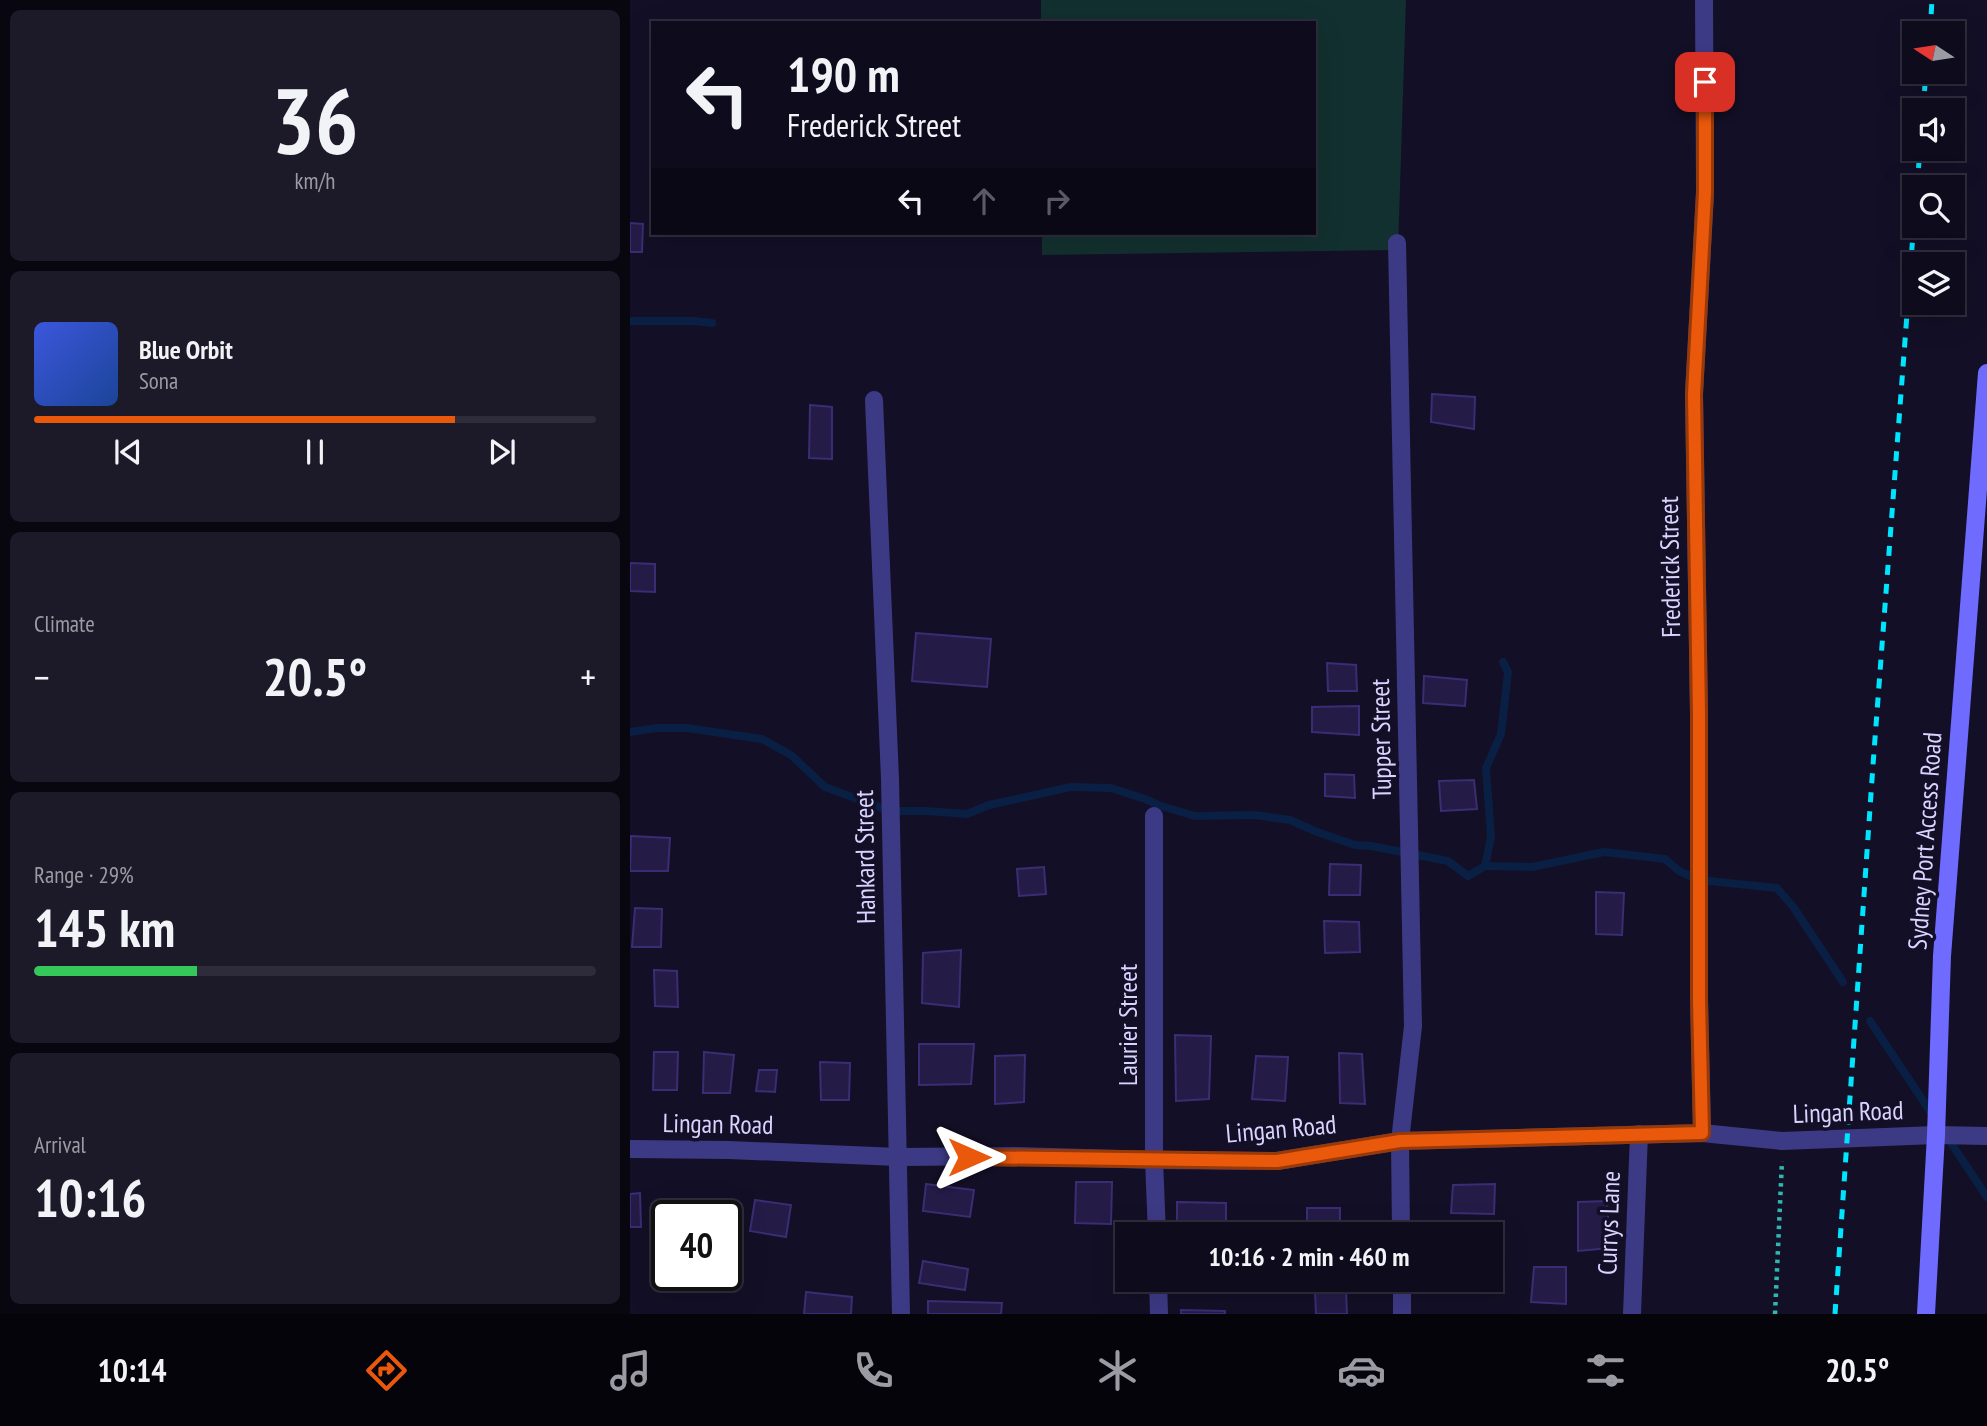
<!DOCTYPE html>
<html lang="en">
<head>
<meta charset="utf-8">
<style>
  :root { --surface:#0e0b1c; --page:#1c1929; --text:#f1f3f6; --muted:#9b9ba3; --line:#2e2b3b; --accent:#ea580c }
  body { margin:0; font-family:"PT Sans Narrow",sans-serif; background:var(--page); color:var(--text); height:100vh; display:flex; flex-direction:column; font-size:26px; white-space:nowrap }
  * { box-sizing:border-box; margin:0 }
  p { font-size:23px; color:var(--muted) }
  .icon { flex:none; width:38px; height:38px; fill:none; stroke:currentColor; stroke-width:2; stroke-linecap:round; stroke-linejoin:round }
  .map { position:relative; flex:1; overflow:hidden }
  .drawer { display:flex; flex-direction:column; gap:10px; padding:10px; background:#08060f; width:630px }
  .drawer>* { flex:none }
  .hud { position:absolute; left:21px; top:21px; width:665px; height:214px; border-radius:0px; box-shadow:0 7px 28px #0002,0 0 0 2px var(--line); background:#0e0b1c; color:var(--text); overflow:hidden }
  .needle { width:46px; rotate:282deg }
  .buttons { position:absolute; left:1272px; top:21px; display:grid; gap:14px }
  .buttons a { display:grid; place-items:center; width:63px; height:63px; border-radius:0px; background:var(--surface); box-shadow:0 7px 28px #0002,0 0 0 2px var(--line); font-size:35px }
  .speed { position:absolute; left:21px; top:1200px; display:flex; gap:14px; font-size:35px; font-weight:700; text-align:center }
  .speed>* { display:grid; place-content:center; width:91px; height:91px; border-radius:50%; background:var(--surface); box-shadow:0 7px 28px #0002,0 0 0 2px var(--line); line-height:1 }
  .speed .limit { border:4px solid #111; border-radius:10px; background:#fff; color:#111 }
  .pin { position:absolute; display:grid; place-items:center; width:60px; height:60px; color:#fff; margin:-30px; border-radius:14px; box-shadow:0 4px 10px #0006 }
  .me { position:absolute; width:77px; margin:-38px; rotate:90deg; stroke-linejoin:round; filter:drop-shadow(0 0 5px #0008) }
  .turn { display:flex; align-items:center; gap:24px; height:147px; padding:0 21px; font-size:32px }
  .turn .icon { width:91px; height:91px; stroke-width:2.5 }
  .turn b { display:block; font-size:49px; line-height:60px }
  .lanes { display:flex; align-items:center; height:66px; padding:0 21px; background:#0003; justify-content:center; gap:35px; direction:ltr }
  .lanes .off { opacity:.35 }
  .big { font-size:52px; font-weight:800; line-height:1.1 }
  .drawer .tile { flex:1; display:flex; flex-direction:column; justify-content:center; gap:10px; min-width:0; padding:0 24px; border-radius:10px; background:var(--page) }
  .drawer .dial { align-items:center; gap:0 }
  .dial b { font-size:91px; line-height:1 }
  .song { display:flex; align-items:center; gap:21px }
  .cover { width:84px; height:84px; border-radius:10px; background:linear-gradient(135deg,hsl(230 70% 55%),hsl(220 70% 35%)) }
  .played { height:7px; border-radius:4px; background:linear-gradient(90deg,var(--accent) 75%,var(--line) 75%) }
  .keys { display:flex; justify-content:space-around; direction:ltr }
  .heat { display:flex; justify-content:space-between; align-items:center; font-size:38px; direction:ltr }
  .charge { height:10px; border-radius:5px; background:linear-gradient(90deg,#34c759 29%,var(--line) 0) }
  .trip { position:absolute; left:485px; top:1222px; width:388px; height:70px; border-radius:0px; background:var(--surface); box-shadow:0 7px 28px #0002,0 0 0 2px var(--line); font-weight:800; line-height:70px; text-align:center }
  .tabs { display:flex; height:112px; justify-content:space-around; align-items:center; background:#06040b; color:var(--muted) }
  .tabs .icon { width:49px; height:49px }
  .tabs .selected { color:var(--accent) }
  .tabs b { font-size:32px; color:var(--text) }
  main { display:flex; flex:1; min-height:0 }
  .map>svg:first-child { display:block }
  .green { fill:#12302f }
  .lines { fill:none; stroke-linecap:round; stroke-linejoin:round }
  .stream { stroke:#0a1f44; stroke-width:8 }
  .building { fill:#241b47; stroke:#3b2d73; stroke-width:2 }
  .path { stroke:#2fb8b0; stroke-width:4.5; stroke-dasharray:3.5 5; stroke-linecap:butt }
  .minor { stroke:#3d3a85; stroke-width:18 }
  .tertiary { stroke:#3d3a85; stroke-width:18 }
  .secondary { stroke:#6f6bff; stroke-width:18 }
  .rail { stroke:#00e5ff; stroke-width:5; stroke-dasharray:10 9; stroke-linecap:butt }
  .route-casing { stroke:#983908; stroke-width:18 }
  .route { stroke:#ea580c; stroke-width:12 }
  .labels { text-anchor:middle; stroke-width:7; stroke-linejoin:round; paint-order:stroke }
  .street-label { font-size:26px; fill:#d9d4ff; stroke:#130f26 }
</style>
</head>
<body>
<main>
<section class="drawer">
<div class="tile dial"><b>36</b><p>km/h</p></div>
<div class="tile">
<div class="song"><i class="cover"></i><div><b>Blue Orbit</b><p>Sona</p></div></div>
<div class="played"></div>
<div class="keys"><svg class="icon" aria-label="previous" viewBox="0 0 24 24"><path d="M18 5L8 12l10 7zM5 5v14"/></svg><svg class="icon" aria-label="pause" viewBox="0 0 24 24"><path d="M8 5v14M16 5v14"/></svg><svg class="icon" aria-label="next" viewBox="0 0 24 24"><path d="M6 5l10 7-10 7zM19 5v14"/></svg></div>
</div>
<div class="tile"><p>Climate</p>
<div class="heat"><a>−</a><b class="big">20.5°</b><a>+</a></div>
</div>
<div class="tile"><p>Range · 29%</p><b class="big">145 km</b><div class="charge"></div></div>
<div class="tile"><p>Arrival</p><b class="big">10:16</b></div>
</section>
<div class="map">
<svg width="1357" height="1314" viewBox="0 0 1357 1314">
  <rect width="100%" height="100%" fill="#130f26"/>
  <polygon class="green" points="411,0 776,0 768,250 412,255 412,233 684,233 684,23 411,23"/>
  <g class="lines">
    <g class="stream">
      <polyline points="0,321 64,321 82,323"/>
      <polyline points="0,732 27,728 57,728 132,739 161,755 195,787 260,811 296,811 337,814 359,805 441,787 481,788 515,799 531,806 565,816 625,815 660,820 687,832 725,845 741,846 818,861 838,876 855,866 861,837 856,768 871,734 878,672 873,662"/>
      <polyline points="855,866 902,867 974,852 1035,859 1049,871 1069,880 1147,888 1164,908 1213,982"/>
      <polyline points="1240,1021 1304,1117"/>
      <polyline points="1317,1137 1357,1197"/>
    </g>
  </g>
  <g class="building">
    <polygon points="0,223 13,224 12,252 0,252"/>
    <polygon points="802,394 845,397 844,429 801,422"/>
    <polygon points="180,405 202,407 202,459 179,458"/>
    <polygon points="0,563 25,564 25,592 0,591"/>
    <polygon points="286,633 361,639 357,687 282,681"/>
    <polygon points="697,663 726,665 727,691 698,691"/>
    <polygon points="794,676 837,680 835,706 793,703"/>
    <polygon points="729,706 729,735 682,732 682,707"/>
    <polygon points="695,774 724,775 725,798 695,796"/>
    <polygon points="844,780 847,809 811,811 809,781"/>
    <polygon points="1,836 40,838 38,871 0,871"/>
    <polygon points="700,864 731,865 730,895 699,895"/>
    <polygon points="414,867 416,894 389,896 387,869"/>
    <polygon points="966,892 994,893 992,935 966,934"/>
    <polygon points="5,908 32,909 31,947 2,947"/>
    <polygon points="694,921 729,922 730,952 695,953"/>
    <polygon points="331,950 329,1007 292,1003 293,953"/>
    <polygon points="24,970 47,971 48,1007 25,1006"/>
    <polygon points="545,1035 581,1036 579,1099 546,1101"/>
    <polygon points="289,1044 344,1044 341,1084 289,1085"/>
    <polygon points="24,1052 48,1052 47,1090 23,1090"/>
    <polygon points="74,1052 104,1055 100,1093 73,1093"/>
    <polygon points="709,1053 732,1054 735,1104 710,1103"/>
    <polygon points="395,1055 394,1102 365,1104 365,1056"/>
    <polygon points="626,1056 658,1057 655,1101 622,1099"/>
    <polygon points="190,1062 220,1063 219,1100 191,1100"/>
    <polygon points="129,1070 147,1070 145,1092 126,1091"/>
    <polygon points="446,1182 482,1182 481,1224 445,1223"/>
    <polygon points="296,1184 344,1190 340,1217 293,1211"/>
    <polygon points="865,1184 864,1214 821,1213 823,1185"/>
    <polygon points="10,1193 11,1227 0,1227 0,1194"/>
    <polygon points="125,1200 161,1205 156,1237 120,1231"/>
    <polygon points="977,1201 980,1248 948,1251 948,1202"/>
    <polygon points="547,1202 596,1203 596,1234 547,1234"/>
    <rect x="677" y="1208" width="33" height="26"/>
    <polygon points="293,1261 338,1269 335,1290 289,1283"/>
    <polygon points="904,1267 936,1267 936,1304 901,1302"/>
    <polygon points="716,1289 717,1314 686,1314 685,1291"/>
    <polygon points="176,1292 222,1297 221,1314 174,1314"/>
    <polygon points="298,1301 372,1303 371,1314 298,1314"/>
    <polygon points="551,1310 595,1311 595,1314 551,1314"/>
  </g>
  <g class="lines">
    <polyline class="path" points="1145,1314 1152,1161"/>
    <g class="minor">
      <polyline points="767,243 783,1026 770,1141 771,1234"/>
      <polyline points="244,400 260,779 271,1314"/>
      <polyline points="524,816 524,1160 527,1234"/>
      <polyline points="1072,1133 1069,999 1069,714 1064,394 1075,193 1074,0"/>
      <polyline points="1306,1135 1357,1136"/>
      <polyline points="528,1279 529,1314"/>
      <polyline points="772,1279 772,1314"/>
      <polyline points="1002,1314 1009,1134"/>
    </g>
    <polyline class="tertiary" points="0,1149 99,1150 268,1157 386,1156 524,1160 647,1161 770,1141 1072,1133 1152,1141 1306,1135"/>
    <polyline class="secondary" points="1296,1314 1306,1135 1312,956 1357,373"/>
    <g class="rail">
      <polyline points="1300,33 1302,0"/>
      <polyline points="1293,110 1296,72"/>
      <polyline points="1287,187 1290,149"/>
      <polyline points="1205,1314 1243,765 1284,221"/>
    </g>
  </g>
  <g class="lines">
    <defs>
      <polyline id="route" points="339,1157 647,1161 770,1141 1072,1133 1069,999 1069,714 1064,394 1075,192 1075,82"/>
    </defs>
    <use href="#route" class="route-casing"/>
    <use href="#route" class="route"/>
  </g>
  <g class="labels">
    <g class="street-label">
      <text transform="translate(1040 567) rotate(-91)" y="9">Frederick Street</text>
      <text transform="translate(751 739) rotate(-91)" y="9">Tupper Street</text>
      <text transform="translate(1295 841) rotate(-86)" y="9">Sydney Port Access Road</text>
      <text transform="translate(235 857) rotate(-91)" y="9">Hankard Street</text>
      <text transform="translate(498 1025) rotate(-90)" y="9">Laurier Street</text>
      <text transform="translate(1218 1112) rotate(-2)" y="9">Lingan Road</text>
      <text transform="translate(88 1124) rotate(1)" y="9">Lingan Road</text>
      <text transform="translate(651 1129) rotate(-5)" y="9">Lingan Road</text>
      <text transform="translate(979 1223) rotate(-88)" y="9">Currys Lane</text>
    </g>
  </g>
</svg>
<div class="buttons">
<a><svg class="needle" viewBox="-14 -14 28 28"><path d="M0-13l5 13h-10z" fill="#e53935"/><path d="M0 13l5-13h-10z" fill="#9b9ba3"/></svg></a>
<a><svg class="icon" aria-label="sound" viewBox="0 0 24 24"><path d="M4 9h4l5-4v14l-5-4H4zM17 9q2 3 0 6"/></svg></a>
<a><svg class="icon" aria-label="search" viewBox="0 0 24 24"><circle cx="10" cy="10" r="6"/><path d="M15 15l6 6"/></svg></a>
<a><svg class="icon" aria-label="layers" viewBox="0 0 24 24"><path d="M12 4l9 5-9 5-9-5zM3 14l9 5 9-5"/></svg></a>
</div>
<div class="speed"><div class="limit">40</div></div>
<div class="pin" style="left:1075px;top:82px;background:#d93025"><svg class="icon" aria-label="arrive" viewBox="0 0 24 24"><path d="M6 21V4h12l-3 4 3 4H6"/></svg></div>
<svg class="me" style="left:339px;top:1157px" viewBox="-20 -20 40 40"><path d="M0-17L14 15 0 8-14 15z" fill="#ea580c" stroke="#fff" stroke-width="4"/></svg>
<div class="trip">10:16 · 2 min · 460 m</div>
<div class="hud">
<div class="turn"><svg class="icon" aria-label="left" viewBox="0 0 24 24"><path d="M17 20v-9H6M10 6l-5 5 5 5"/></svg><div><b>190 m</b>Frederick Street</div></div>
<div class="lanes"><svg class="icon" aria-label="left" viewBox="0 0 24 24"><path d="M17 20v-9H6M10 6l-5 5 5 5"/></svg><svg class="icon off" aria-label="ahead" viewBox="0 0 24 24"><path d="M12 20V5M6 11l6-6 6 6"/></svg><svg class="icon off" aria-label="right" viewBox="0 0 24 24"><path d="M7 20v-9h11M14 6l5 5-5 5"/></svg></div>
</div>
</div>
</main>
<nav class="tabs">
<b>10:14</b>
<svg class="icon selected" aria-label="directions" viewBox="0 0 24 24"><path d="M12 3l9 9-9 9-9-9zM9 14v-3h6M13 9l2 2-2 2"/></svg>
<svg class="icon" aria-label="music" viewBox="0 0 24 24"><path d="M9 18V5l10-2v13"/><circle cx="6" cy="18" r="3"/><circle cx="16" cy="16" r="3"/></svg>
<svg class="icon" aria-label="phone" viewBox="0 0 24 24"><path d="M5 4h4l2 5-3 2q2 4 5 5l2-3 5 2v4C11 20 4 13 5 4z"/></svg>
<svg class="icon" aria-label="climate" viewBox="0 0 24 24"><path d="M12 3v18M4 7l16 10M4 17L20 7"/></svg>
<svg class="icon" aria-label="car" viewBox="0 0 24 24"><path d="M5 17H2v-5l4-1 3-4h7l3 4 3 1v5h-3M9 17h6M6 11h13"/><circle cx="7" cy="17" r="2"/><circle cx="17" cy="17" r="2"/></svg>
<svg class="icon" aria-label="filters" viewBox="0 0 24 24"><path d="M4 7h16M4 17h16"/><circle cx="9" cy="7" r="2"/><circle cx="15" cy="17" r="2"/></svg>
<b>20.5°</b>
</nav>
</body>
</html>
